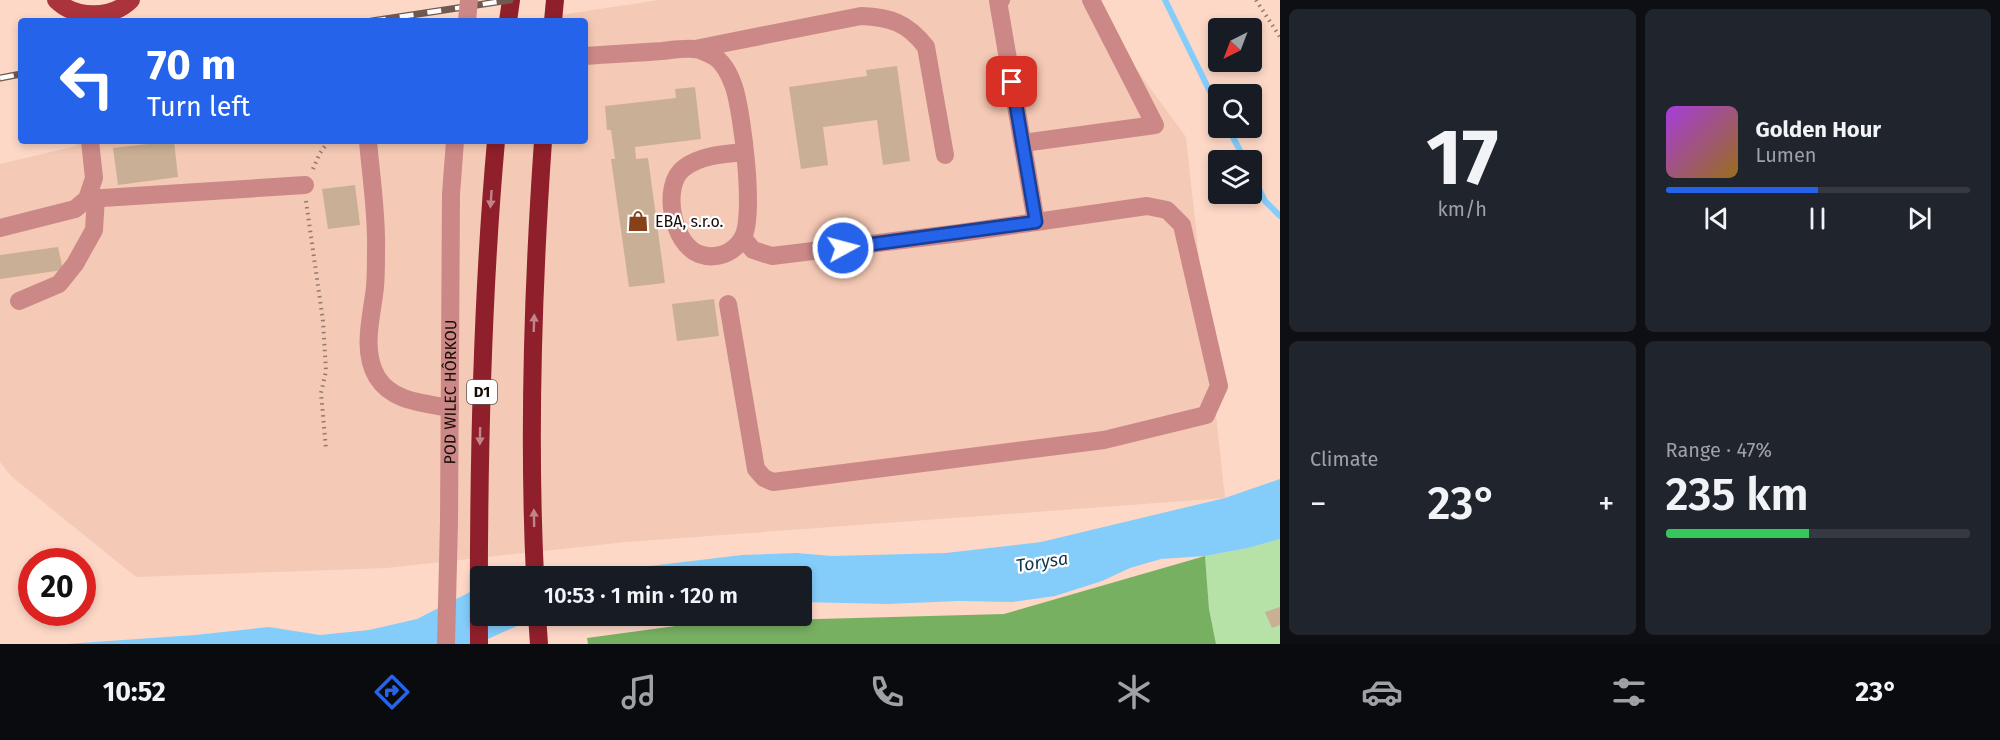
<!DOCTYPE html>
<html lang="en">
<head>
<meta charset="utf-8">
<style>
  :root { --surface:#171b24; --page:#20242c; --text:#f1f3f6; --muted:#9ea1a6; --line:#363941; --accent:#2563eb }
  body { margin:0; font-family:"Fira Sans",sans-serif; background:var(--page); color:var(--text); height:100vh; display:flex; flex-direction:column; font-size:22px; white-space:nowrap }
  * { box-sizing:border-box; margin:0 }
  p { font-size:20px; color:var(--muted) }
  .icon { flex:none; width:33px; height:33px; fill:none; stroke:currentColor; stroke-width:2; stroke-linecap:round; stroke-linejoin:round }
  .map { position:relative; flex:1; overflow:hidden }
  .side { display:flex; flex-direction:column; gap:9px; padding:9px; background:#0d0f14; width:720px }
  .side>* { flex:none }
  .banner { position:absolute; left:18px; top:18px; width:570px; height:126px; border-radius:6px; box-shadow:0 3px 9px #0003; background:#2563eb; color:#fff; overflow:hidden }
  .needle { width:39px; rotate:222deg }
  .buttons { position:absolute; left:1208px; top:18px; display:grid; gap:12px }
  .buttons a { display:grid; place-items:center; width:54px; height:54px; border-radius:6px; background:var(--surface); box-shadow:0 3px 9px #0003; font-size:30px }
  .speed { position:absolute; left:18px; top:548px; display:flex; gap:12px; font-size:30px; font-weight:700; text-align:center }
  .speed>* { display:grid; place-content:center; width:78px; height:78px; border-radius:50%; background:var(--surface); box-shadow:0 3px 9px #0003; line-height:1 }
  .speed .limit { border:9px solid #d22; background:#fff; color:#111 }
  .pin { position:absolute; display:grid; place-items:center; width:51px; height:51px; color:#fff; margin:-26px; border-radius:12px; box-shadow:0 3px 9px #0006 }
  .me { position:absolute; width:66px; margin:-33px; rotate:83deg; stroke-linejoin:round; filter:drop-shadow(0 0 4px #0008) }
  .turn { display:flex; align-items:center; gap:21px; height:126px; padding:0 30px; font-size:27px }
  .turn .icon { width:78px; height:78px; stroke-width:2.5 }
  .turn b { display:block; font-size:42px; line-height:51px }
  .big { font-size:45px; font-weight:600; line-height:1.1 }
  .side .tile { flex:1; display:flex; flex-direction:column; justify-content:center; gap:9px; min-width:0; padding:0 21px; border-radius:9px; background:var(--page) }
  .side .dial { align-items:center; gap:0 }
  .dial b { font-size:78px; line-height:1 }
  .song { display:flex; align-items:center; gap:18px }
  .cover { width:72px; height:72px; border-radius:9px; background:linear-gradient(135deg,hsl(280 70% 55%),hsl(40 70% 35%)) }
  .played { height:6px; border-radius:3px; background:linear-gradient(90deg,var(--accent) 50%,var(--line) 50%) }
  .keys { display:flex; justify-content:space-around; direction:ltr }
  .heat { display:flex; justify-content:space-between; align-items:center; font-size:33px; direction:ltr }
  .charge { height:9px; border-radius:4px; background:linear-gradient(90deg,#34c759 47%,var(--line) 0) }
  .side .tiles { flex:1; display:grid; gap:9px; grid-template-columns:repeat(2,1fr) }
  .trip { position:absolute; left:470px; top:566px; width:342px; height:60px; border-radius:6px; background:var(--surface); box-shadow:0 3px 9px #0003; font-weight:600; line-height:60px; text-align:center }
  .tab-bar { display:flex; height:96px; justify-content:space-around; align-items:center; background:#090b0e; color:var(--muted) }
  .tab-bar .icon { width:42px; height:42px }
  .tab-bar .on { color:var(--accent) }
  .tab-bar b { font-size:27px; color:var(--text) }
  main { display:flex; flex:1; min-height:0 }
  .map>svg:first-child { display:block }
  .built { fill:#f4c9b5 }
  .green { fill:#b7e2a7 }
  .forest { fill:#78b062 }
  .water { fill:#84cdfb }
  .lines { fill:none; stroke-linecap:round; stroke-linejoin:round }
  .stream { stroke:#84cdfb; stroke-width:6 }
  .building { fill:#c9af95 }
  .path { stroke:#93796e; stroke-width:4; stroke-dasharray:1.5 4.5; stroke-linecap:butt }
  .minor { stroke:#cb8887; stroke-width:18 }
  .major { stroke:#ab333c; stroke-width:18 }
  .highway { stroke:#8f202b; stroke-width:18 }
  .rail-casing { stroke:#705a50; stroke-width:7 }
  .rail { stroke:#fff; stroke-width:4.5; stroke-dasharray:14; stroke-linecap:butt }
  .minor-bridge { stroke:#cb8887; stroke-width:18 }
  .oneway { fill:#c1848a }
  .route-casing { stroke:#184099; stroke-width:15 }
  .route { stroke:#2563eb; stroke-width:10 }
  .labels { text-anchor:middle; stroke-width:4.5; stroke-linejoin:round; paint-order:stroke }
  .shield { fill:#fff; stroke:#5d5551; stroke-width:1.5 }
  .shield-label { font-size:15px; font-weight:bold; fill:#180c07 }
  .poi-label { font-size:16px; fill:#180c07; stroke:#fff; text-anchor:start }
  .street-label { font-size:16px; fill:#180c07; stroke:#fff }
  .water-label { font-size:18px; font-style:italic; fill:#0e374e; stroke:#fff }
</style>
</head>
<body>
<main>
<div class="map">
<svg width="1280" height="644" viewBox="0 0 1280 644">
  <rect width="100%" height="100%" fill="#fdd8c7"/>
  <polygon class="built" points="659,0 1101,0 1120,47 1186,137 1225,498 627,542 386,568 136,577 11,476 0,462 0,164 76,146 76,141 585,141 585,21 520,21"/>
  <polygon class="green" points="1280,539 1280,644 1216,644 1209,609 1205,556 1248,548"/>
  <polygon class="forest" points="1205,556 1209,609 1216,644 588,644 587,638 705,622 1004,614"/>
  <g class="water">
    <polygon points="1280,479 1280,539 1248,548 1205,556 1161,559 1130,568 1102,581 1055,596 1012,602 959,601 887,604 801,602 801,576 566,576 742,555 796,553 832,556 946,553 1041,542 1225,498"/>
    <polygon points="472,591 480,615 549,615 530,620 477,644 66,644 195,635 269,627 320,635 369,630 417,619"/>
  </g>
  <g class="lines">
    <g class="stream">
      <polyline points="1165,0 1218,108"/>
      <polyline points="1228,128 1245,160"/>
      <polyline points="1251,173 1265,201 1280,216"/>
    </g>
  </g>
  <g class="building">
    <polygon points="897,66 910,161 883,165 877,120 823,127 828,165 801,169 789,87 867,76 866,70"/>
    <polygon points="695,87 701,139 635,147 636,159 648,158 665,283 629,287 611,159 615,159 611,130 607,130 605,106 676,98 675,89"/>
    <polygon points="174,141 178,177 118,185 113,148"/>
    <polygon points="355,185 360,225 328,229 322,189"/>
    <polygon points="58,247 63,270 0,279 0,255"/>
    <polygon points="714,299 719,336 677,341 672,304"/>
    <polygon points="1280,607 1280,625 1272,628 1265,612"/>
  </g>
  <g class="lines">
    <g class="path">
      <polyline points="1256,0 1280,37"/>
      <polyline points="313,169 320,153 329,141"/>
      <polyline points="306,201 323,321 326,371 321,393 326,449"/>
    </g>
    <g class="minor">
      <polyline points="1001,0 998,1 1036,222"/>
      <path d="M695,49l166,-33c29,1 47,7 65,31l19,108"/>
      <path d="M585,56c26,-2 51,-3 77,-5 10,-1 22,-3 32,-2 5,0 16,5 21,8 10,7 15,19 19,30 8,24 22,132 8,152 -9,15 -27,21 -43,15 -27,-10 -38,-69 -15,-86 17,-13 41,-14 61,-16"/>
      <path d="M368,141c3,36 9,73 8,109 0,13 0,25 -1,37 -3,29 -14,63 2,90 15,25 47,26 73,31"/>
      <polyline points="1023,143 1155,125 1091,0"/>
      <polyline points="87,199 305,185"/>
      <polyline points="0,228 75,209 87,199 94,178 90,141"/>
      <polyline points="19,301 59,284 75,264 94,230 96,197"/>
      <polyline points="728,304 756,469 764,478 773,482 1104,440 1206,415 1219,386 1182,225 1167,210 1147,206 960,233 772,256 753,250 743,238"/>
      <path id="s1" d="M446,644l3,-122 2,-328 4,-53"/>
    </g>
    <path class="major" d="M56,0c19,19 56,19 75,0"/>
    <g class="highway">
      <polyline points="508,21 511,0"/>
      <polyline points="553,21 555,0"/>
      <path d="M535,576c-7,-145 -2,-291 8,-435"/>
      <polyline points="537,615 539,644"/>
      <path d="M479,644c-1,-168 2,-336 17,-503"/>
    </g>
    <defs>
      <g id="rail">
        <polyline points="372,21 510,0"/>
        <polyline points="0,78 21,74"/>
      </g>
    </defs>
    <use href="#rail" class="rail-casing"/>
    <use href="#rail" class="rail"/>
    <polyline class="minor-bridge" points="467,21 469,0"/>
  </g>
  <defs><path id="oneway-solid" d="M-6-.8H1V-3.2L6.5 0L1 3.2V.8H-6Z" transform="scale(1.5)"/></defs>
  <g class="oneway">
    <use href="#oneway-solid" transform="translate(491 199) rotate(94)"/>
    <use href="#oneway-solid" transform="translate(534 323) rotate(-88)"/>
    <use href="#oneway-solid" transform="translate(480 436) rotate(91)"/>
    <use href="#oneway-solid" transform="translate(534 518) rotate(-91)"/>
  </g>
  <g class="lines">
    <defs>
      <polyline id="route" points="843,248 1036,222 1012,82"/>
    </defs>
    <use href="#route" class="route-casing"/>
    <use href="#route" class="route"/>
  </g>
  <defs>
    <symbol id="shop-bare" viewBox="-9 -9 18 18"><path d="M-5-2.5h2.3a2.7 3.5 0 0 1 5.4 0H5L5.5 6h-11ZM-1.5-2.5h3a1.5 2.3 0 0 0-3 0Z" fill="#86401a" stroke="#fff" stroke-width="2.5" paint-order="stroke"/></symbol>
  </defs>
  <g fill-rule="evenodd">
    <use href="#shop-bare" x="623" y="206" width="30" height="30"/>
  </g>
  <g class="labels">
    <rect class="shield" x="467" y="380" width="30" height="24" rx="4.5"/>
    <g class="shield-label">
      <text x="482" y="397">D1</text>
    </g>
    <g class="poi-label">
      <text x="655" y="227">EBA, s.r.o.</text>
    </g>
    <g class="street-label">
      <text dy="6" stroke="none"><textPath href="#s1" startOffset="252">POD WILEC HÔRKOU</textPath></text>
    </g>
    <g class="water-label">
      <text transform="translate(1042 562) rotate(-9)" y="6">Torysa</text>
    </g>
  </g>
</svg>
<div class="buttons">
<a><svg class="needle" viewBox="-14 -14 28 28"><path d="M0-13l5 13h-10z" fill="#e53935"/><path d="M0 13l5-13h-10z" fill="#9ea1a6"/></svg></a>
<a><svg class="icon" aria-label="search" viewBox="0 0 24 24"><circle cx="10" cy="10" r="6"/><path d="M15 15l6 6"/></svg></a>
<a><svg class="icon" aria-label="layers" viewBox="0 0 24 24"><path d="M12 4l9 5-9 5-9-5zM3 14l9 5 9-5"/></svg></a>
</div>
<div class="speed"><div class="limit">20</div></div>
<div class="pin" style="left:1012px;top:82px;background:#d93025"><svg class="icon" aria-label="arrive" viewBox="0 0 24 24"><path d="M6 21V4h12l-3 4 3 4H6"/></svg></div>
<svg class="me" style="left:843px;top:248px" viewBox="-20 -20 40 40"><circle r="17" fill="#2563eb" stroke="#fff" stroke-width="3"/><path d="M0-11L8 9 0 5-8 9z" fill="#fff"/></svg>
<div class="trip">10:53 · 1 min · 120 m</div>
<div class="banner">
<div class="turn"><svg class="icon" aria-label="left" viewBox="0 0 24 24"><path d="M17 20v-9H6M10 6l-5 5 5 5"/></svg><div><b>70 m</b>Turn left</div></div>
</div>
</div>
<section class="side">
<div class="tiles">
<div class="tile dial"><b>17</b><p>km/h</p></div>
<div class="tile">
<div class="song"><i class="cover"></i><div><b>Golden Hour</b><p>Lumen</p></div></div>
<div class="played"></div>
<div class="keys"><svg class="icon" aria-label="previous" viewBox="0 0 24 24"><path d="M18 5L8 12l10 7zM5 5v14"/></svg><svg class="icon" aria-label="pause" viewBox="0 0 24 24"><path d="M8 5v14M16 5v14"/></svg><svg class="icon" aria-label="next" viewBox="0 0 24 24"><path d="M6 5l10 7-10 7zM19 5v14"/></svg></div>
</div>
<div class="tile"><p>Climate</p>
<div class="heat"><a>−</a><b class="big">23°</b><a>+</a></div>
</div>
<div class="tile"><p>Range · 47%</p><b class="big">235 km</b><div class="charge"></div></div>
</div>
</section>
</main>
<nav class="tab-bar">
<b>10:52</b>
<svg class="icon on" aria-label="directions" viewBox="0 0 24 24"><path d="M12 3l9 9-9 9-9-9zM9 14v-3h6M13 9l2 2-2 2"/></svg>
<svg class="icon" aria-label="music" viewBox="0 0 24 24"><path d="M9 18V5l10-2v13"/><circle cx="6" cy="18" r="3"/><circle cx="16" cy="16" r="3"/></svg>
<svg class="icon" aria-label="phone" viewBox="0 0 24 24"><path d="M5 4h4l2 5-3 2q2 4 5 5l2-3 5 2v4C11 20 4 13 5 4z"/></svg>
<svg class="icon" aria-label="climate" viewBox="0 0 24 24"><path d="M12 3v18M4 7l16 10M4 17L20 7"/></svg>
<svg class="icon" aria-label="car" viewBox="0 0 24 24"><path d="M5 17H2v-5l4-1 3-4h7l3 4 3 1v5h-3M9 17h6M6 11h13"/><circle cx="7" cy="17" r="2"/><circle cx="17" cy="17" r="2"/></svg>
<svg class="icon" aria-label="filters" viewBox="0 0 24 24"><path d="M4 7h16M4 17h16"/><circle cx="9" cy="7" r="2"/><circle cx="15" cy="17" r="2"/></svg>
<b>23°</b>
</nav>
</body>
</html>
